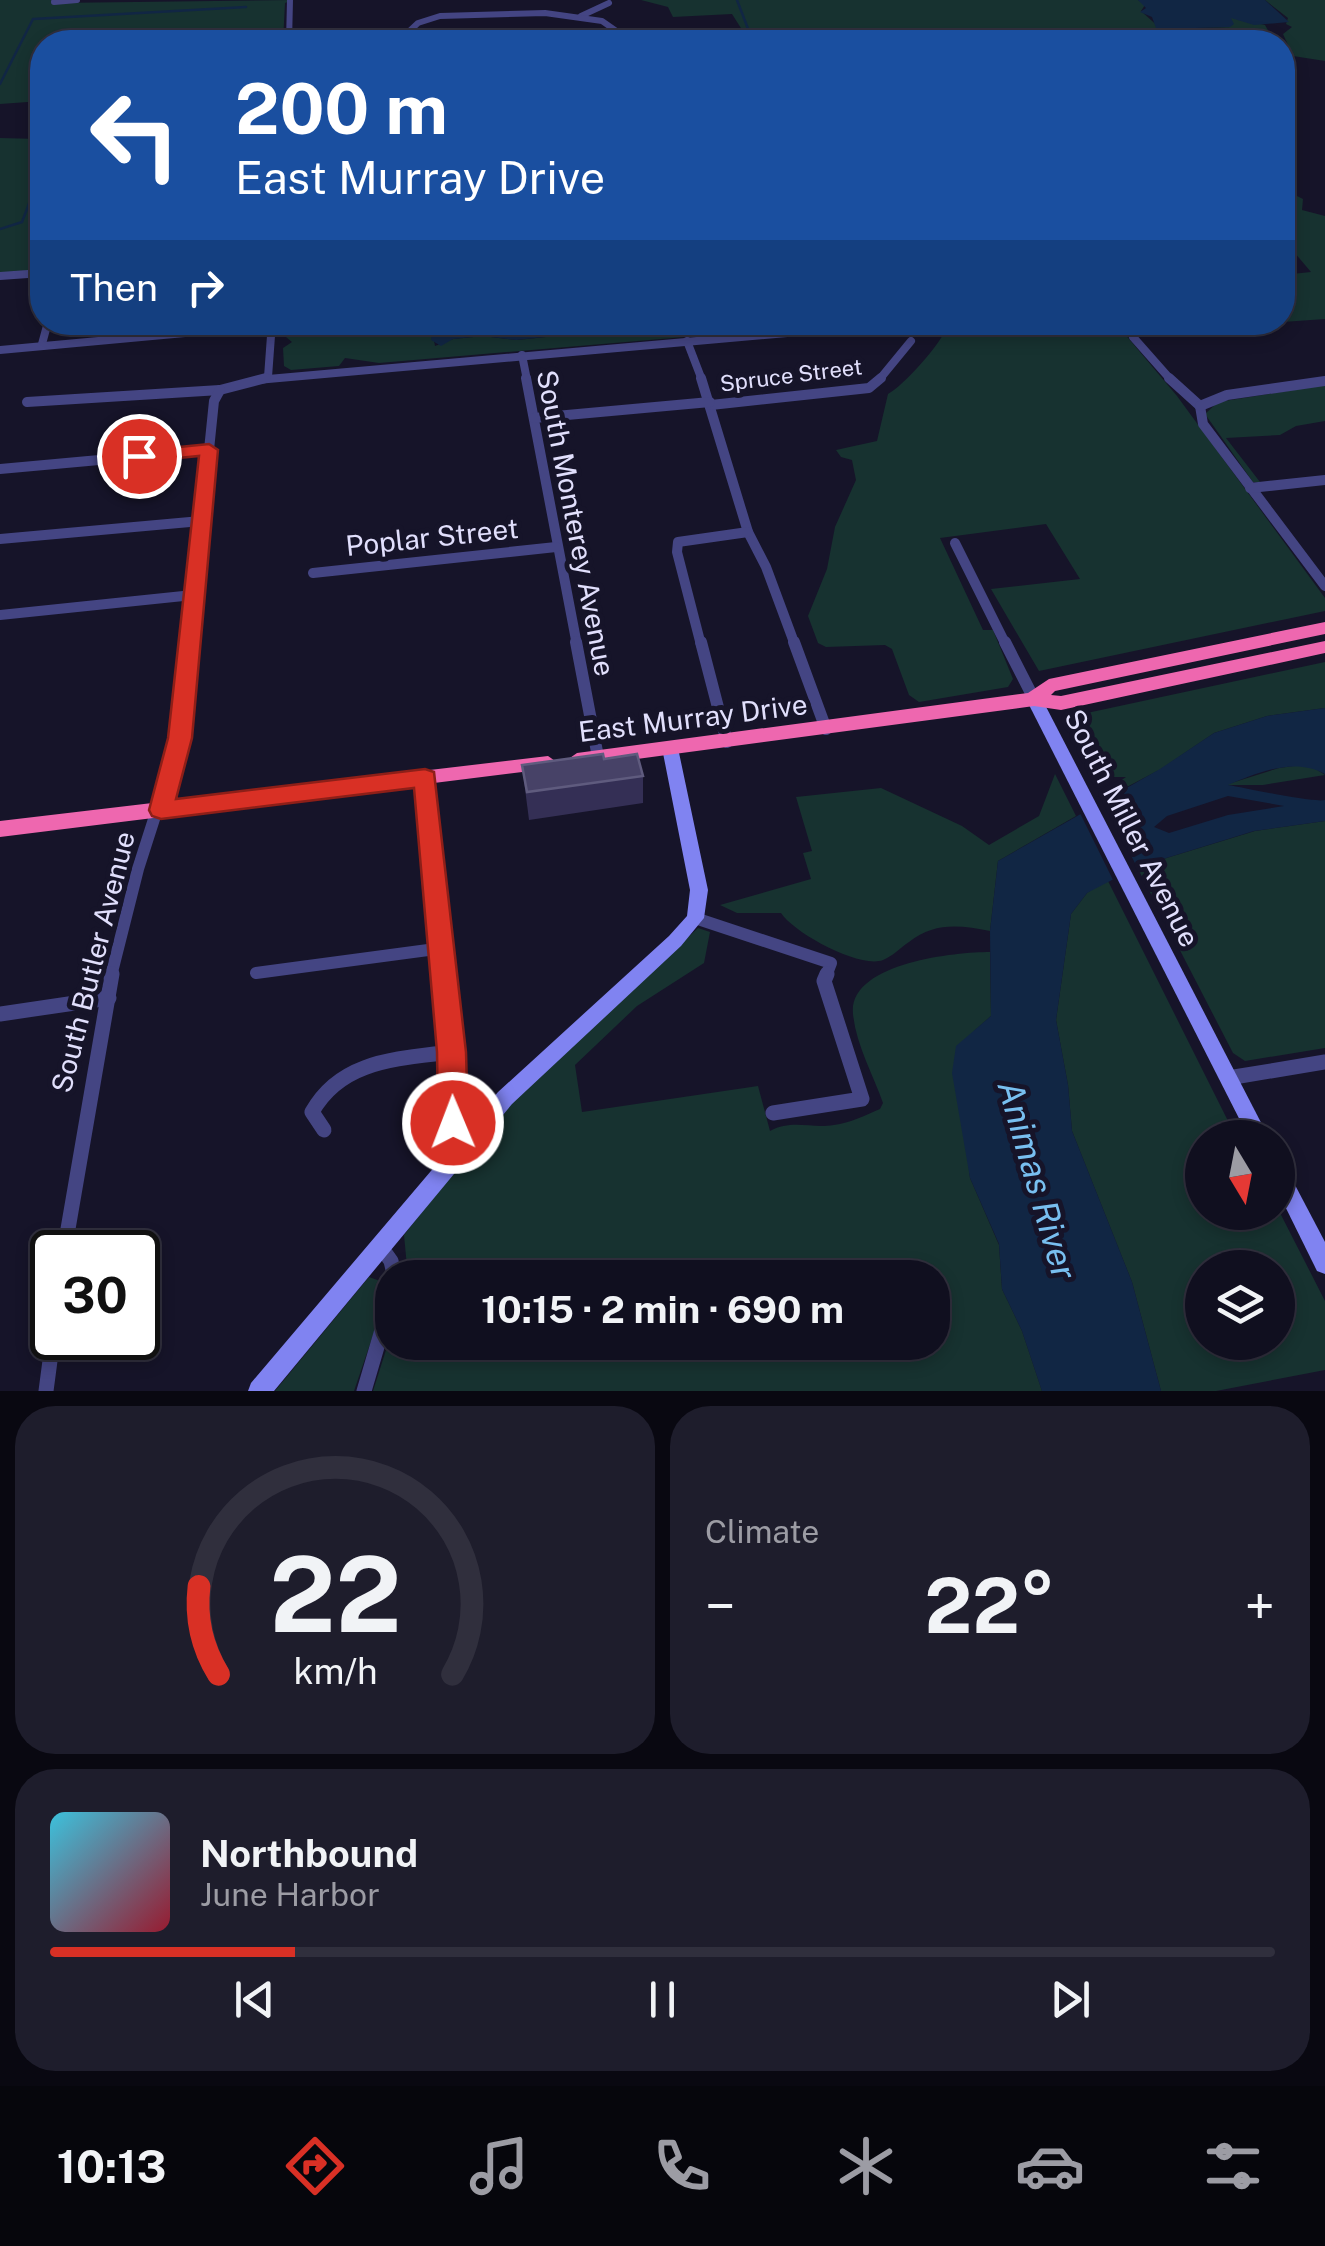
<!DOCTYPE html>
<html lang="en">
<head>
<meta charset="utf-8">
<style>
  :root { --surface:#100f1f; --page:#1e1d2c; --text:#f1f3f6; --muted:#9c9ca4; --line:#302f3d; --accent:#d93025 }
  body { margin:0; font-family:"Public Sans",sans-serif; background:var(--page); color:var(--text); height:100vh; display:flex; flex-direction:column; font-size:38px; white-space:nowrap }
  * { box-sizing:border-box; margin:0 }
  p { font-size:32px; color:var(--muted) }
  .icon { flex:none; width:55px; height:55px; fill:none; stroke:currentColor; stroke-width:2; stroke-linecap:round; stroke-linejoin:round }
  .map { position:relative; height:1391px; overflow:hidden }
  .sheet { display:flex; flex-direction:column; gap:15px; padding:15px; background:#090811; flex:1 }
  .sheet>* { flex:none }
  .banner { position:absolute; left:30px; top:30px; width:1265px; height:305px; border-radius:40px; box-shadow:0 5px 15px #0003,0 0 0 2px var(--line); background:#1a4fa0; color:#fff; overflow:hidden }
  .needle { width:65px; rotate:170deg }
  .buttons { position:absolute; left:1185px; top:1120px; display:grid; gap:20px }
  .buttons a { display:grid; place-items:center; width:110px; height:110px; border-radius:50%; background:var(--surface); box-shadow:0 5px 15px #0003,0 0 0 2px var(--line); font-size:50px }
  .speed { position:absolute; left:30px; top:1230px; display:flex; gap:20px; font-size:50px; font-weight:700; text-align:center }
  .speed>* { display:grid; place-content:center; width:130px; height:130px; border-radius:50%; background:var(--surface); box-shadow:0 5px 15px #0003,0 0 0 2px var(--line); line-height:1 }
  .speed .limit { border:5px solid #111; border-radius:15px; background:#fff; color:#111 }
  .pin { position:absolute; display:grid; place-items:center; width:85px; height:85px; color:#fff; margin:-42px; border:5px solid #fff; border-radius:50%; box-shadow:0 2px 10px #0007 }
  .me { position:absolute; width:110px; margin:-55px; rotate:359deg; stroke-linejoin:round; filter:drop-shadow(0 0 8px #0008) }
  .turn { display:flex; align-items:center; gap:35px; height:210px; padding:0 40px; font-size:45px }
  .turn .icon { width:130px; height:130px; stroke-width:2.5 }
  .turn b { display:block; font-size:70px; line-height:85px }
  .then { display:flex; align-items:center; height:95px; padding:0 40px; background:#0003; gap:20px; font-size:38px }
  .big { font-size:75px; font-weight:700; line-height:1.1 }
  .sheet .card { flex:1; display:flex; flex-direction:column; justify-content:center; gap:15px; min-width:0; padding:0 35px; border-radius:40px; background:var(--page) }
  .sheet .dial { align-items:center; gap:0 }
  .dial svg { height:260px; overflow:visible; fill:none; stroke:var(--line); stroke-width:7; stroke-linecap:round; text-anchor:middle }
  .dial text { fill:var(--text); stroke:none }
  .song { display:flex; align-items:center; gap:30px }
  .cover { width:120px; height:120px; border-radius:15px; background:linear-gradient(135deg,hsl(190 70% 55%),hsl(350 70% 35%)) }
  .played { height:10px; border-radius:5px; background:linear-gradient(90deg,var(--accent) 20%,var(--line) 20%) }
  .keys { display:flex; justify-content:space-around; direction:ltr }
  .heat { display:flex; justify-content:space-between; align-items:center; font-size:55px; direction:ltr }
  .sheet .tiles { flex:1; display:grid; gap:15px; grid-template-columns:1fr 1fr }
  .card:last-child { grid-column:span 2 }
  .trip { position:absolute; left:375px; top:1260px; width:575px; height:100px; border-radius:40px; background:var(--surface); box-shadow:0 5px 15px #0003,0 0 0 2px var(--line); font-weight:700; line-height:100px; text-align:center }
  .tab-bar { display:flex; height:160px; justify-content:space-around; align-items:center; background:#06060c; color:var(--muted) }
  .tab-bar .icon { width:70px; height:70px }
  .tab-bar .on { color:var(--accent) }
  .tab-bar b { font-size:45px; color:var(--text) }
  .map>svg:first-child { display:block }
  .green { fill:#173230; fill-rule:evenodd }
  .water { fill:#112644; fill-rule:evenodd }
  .pier { fill:#161429 }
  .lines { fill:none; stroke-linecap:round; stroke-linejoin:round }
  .stream { stroke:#112644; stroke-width:2.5 }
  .street-far4 { stroke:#444583; stroke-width:6 }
  .street-far3 { stroke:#444583; stroke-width:8 }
  .street-far2 { stroke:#444583; stroke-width:10 }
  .street-far1 { stroke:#444583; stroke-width:12 }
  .street { stroke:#444583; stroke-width:15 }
  .secondary { fill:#8083f1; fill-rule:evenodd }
  .highway { fill:#ee67af; fill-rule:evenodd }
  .wall { fill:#342f55 }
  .building { fill:#474267; stroke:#5f5b7e; stroke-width:2.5 }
  .route { fill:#d93025; stroke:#8d1f18; stroke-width:2.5 }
  .labels { text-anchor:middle; stroke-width:10; stroke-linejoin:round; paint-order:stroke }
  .far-street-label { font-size:22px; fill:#e1dffc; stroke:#161429 }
  .street-label { font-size:28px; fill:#e1dffc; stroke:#161429 }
  .near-water-label { font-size:35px; font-style:italic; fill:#78bff0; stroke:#161429 }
</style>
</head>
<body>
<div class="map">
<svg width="1325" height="1391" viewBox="0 0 1325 1391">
  <rect width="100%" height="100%" fill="#161429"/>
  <g class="green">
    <polygon points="0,0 67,0 55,3 293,0 285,3 283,42 42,42 42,101 0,104"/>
    <polygon points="641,0 1138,0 1145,5 1141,11 1161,29 1230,27 1230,18 1235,18 1265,25 1269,32 1263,42 729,42 726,38 746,36 732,14 673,17 668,7"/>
    <polygon points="1265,0 1325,0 1325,61 1293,56 1283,34 1292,27 1286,24 1288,18"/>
    <polygon points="0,138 39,139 35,184 42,184 42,271 0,274"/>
    <polygon points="1293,194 1303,199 1302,210 1325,216 1325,319 1283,322 1282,275 1311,272 1283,239 1283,195"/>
    <polygon points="287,323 409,323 432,331 435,346 453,339 483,336 517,340 679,323 814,323 801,327 379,363 345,358 339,366 291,370 284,366 283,348 292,342 286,337"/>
    <path d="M834,323h443l-153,10 53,63 148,202v13l-286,60 -48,-82 89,-10 -34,-55 -106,14 43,92h10l20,49 -5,8 -89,15 -10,-7 -17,-46 -7,-4 -59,2 -8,-4 -10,-27 19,-47 8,-42 21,-47 -4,-20 -11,-3 -5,-7 41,-9 11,-47c15,-8 55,-52 59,-68l-108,9z"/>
    <polygon points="1325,385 1325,421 1296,426 1280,435 1226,438 1260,482 1253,482 1205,414 1218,402"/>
    <polygon points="1325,662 1325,708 1267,716 1214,733 1161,769 1102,800 1099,795 1126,777 1102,777 1096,773 1072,722 1073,716"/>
    <polygon points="1308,764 1325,775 1263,785 1225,785 1279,768"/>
    <path d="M1055,774l21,42 -78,45 -8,70c-30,-6 -56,-9 -81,11 -9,6 -16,14 -26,18 -23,9 -89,-27 -102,-47h-44l-17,-8 91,-26 -8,-26 9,-2 -16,-54 85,-9 81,38 27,19 50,-29z"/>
    <polygon points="1325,821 1325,1048 1245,1061 1233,1053 1137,867 1255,831"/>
    <path d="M1107,879l129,258 -34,1v74h76v-3l47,92v69l-109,21h-55l-29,-109 -60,-151 -4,-46 -12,-65 15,-106 16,-21zM1202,1268h76v74h-76z"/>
    <path d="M698,928l12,4 -6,31 -67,43 -62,59 7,47 176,-26 12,45c23,-12 40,-2 64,-6 16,-2 32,-10 46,-16l3,-6c-10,-29 -27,-58 -30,-89 -5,-51 102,-62 137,-62l1,64 -17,15 -9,104 5,43 29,67 3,44 20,42 20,60h-669l19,-60v11h540v-64l-524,-1 -4,-42 97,-123z"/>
    <polygon points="369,1277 383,1282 386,1297 354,1391 275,1391"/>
  </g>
  <g class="water">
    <polygon points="1138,0 1265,0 1289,22 1254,25 1231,18 1234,24 1230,27 1161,29 1156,28 1152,17 1140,12 1146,8"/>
    <polygon points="409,323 436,323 445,330 440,334 446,335 492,330 488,323 679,323 516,340 483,336 453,339 441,346 431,340 432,331"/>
    <path d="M1325,708v66c-30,-17 -67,-2 -97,11 18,3 85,18 97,15v21l-71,10 -117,36 -50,26 -16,21 -15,106 12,65 4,46 60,151 29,109h-119l-20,-60 -20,-42 -3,-45 -29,-66 -18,-105 4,-27 35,-30 -1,-85 8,-70 162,-92 54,-36 53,-17zM1228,796l56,10 -56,9 -59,18 -15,-6 13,-11z"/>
  </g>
  <polygon class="pier" points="1100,795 1139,871 1114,882 1078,809"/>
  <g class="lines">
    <g class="stream">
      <polyline points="737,0 750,34"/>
      <polyline points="0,84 33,19 246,7"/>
      <polyline points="0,229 22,222 35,188 37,140"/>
    </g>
    <g class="street-far4">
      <polyline points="54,2 77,0"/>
      <polyline points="581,16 609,3"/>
      <polyline points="683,38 684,42"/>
      <polyline points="401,39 418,23 440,16 545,13 602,21 632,42"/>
      <polyline points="289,41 375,37 433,42"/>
      <polyline points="289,42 290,0"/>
    </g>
    <g class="street-far3">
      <polyline points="0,276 42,273"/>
      <polyline points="1133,337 1171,380"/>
      <polyline points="687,341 702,380"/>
      <polyline points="42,344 48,322"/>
      <polyline points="0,350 272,325"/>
      <polyline points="522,355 527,380"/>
      <polyline points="268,377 272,322"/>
      <polyline points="257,380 821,330 827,322"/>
      <polyline points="879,380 911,341"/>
    </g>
    <g class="street-far2">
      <polyline points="526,378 577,645"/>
      <polyline points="701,378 748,532 766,567 795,645"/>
      <polyline points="1169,378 1200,406"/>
      <polyline points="220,390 266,378"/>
      <polyline points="27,402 220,390"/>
      <polyline points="711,405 869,388 881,378"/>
      <polyline points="1200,406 1203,424 1325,586"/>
      <polyline points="1200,406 1227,395 1325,381"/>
      <polyline points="534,418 710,402"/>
      <polyline points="0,469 209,450"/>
      <polyline points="1250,488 1325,480"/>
      <polyline points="0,539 201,521"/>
      <polyline points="955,543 1006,645"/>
      <polyline points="313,573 556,547"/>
      <polyline points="0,615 193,595"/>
      <polyline points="189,645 214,401 220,390"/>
      <polyline points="701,645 677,552 678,542 748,532"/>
    </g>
    <g class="street-far1">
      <polyline points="576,642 598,757"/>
      <polyline points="701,642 727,742"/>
      <polyline points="794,642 826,729"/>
      <polyline points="1005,642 1034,699"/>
      <polyline points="425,778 444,976"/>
      <polyline points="695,918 831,963 826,976"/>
      <polyline points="256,973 443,948"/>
      <polyline points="111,976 138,869 180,738 190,642"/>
    </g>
    <g class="street">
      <polyline points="444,974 453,1123 456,1135 465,1145"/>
      <polyline points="0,1014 109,998"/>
      <polyline points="1228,1078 1325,1062"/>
      <polyline points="773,1113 862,1099 824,981 827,974"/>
      <path d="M324,1130l-12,-18c29,-52 85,-53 139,-60"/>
      <polyline points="381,1247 391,1261 395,1278"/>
      <polyline points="64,1252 112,974"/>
      <polyline points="46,1391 53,1338"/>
      <polyline points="364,1391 392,1296"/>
    </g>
    <g class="secondary">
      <polygon points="1034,694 1042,699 1269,1138 1249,1138 1026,699"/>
      <polygon points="670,743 678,748 708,890 704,918 681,946 512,1104 274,1391 248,1391 251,1383 498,1092 669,936 687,916 690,890 662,748"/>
      <polygon points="1278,1163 1285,1166 1325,1242 1325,1274 1317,1271 1278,1192"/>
    </g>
    <g class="highway">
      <polygon points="1325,622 1325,634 1055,691 1051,695 1061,696 1325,641 1325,653 1061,710 1034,706 577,767 567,760 577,753 1028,693 1049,679"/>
      <polygon points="548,756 558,763 555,768 0,837 0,821"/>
    </g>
  </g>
  <polygon class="wall" points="604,759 643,776 643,803 529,820 522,765"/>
  <polygon class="building" points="603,754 604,759 637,754 643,776 527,792 522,765"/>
  <polygon class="route" points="209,444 218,450 192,738 176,799 425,769 434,772 466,1052 468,1123 463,1132 453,1136 442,1132 438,1123 437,1052 414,788 161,819 152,816 149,810 168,738 199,456 139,462 130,456 139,451"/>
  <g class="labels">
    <g class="far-street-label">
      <text transform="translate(791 375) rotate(-7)" y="8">Spruce Street</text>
    </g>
    <g class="street-label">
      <text transform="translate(576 523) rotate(79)" y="10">South Monterey Avenue</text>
      <text transform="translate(432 537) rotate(-6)" y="10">Poplar Street</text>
      <text transform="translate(693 718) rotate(-7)" y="10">East Murray Drive</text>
      <text transform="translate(1132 828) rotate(63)" y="10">South Miller Avenue</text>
      <text transform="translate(93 962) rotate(-76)" y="10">South Butler Avenue</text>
    </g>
    <g class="near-water-label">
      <text transform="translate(1037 1180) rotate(74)" y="12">Animas River</text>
    </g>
  </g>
</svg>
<div class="buttons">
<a><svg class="needle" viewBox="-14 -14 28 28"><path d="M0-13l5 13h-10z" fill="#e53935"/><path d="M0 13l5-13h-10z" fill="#9c9ca4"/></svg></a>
<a><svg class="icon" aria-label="layers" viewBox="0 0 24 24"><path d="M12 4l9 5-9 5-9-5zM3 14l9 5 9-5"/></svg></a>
</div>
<div class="speed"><div class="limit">30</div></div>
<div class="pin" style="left:139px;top:456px;background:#d93025"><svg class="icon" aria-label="arrive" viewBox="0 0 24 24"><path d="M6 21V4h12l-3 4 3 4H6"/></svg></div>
<svg class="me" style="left:453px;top:1123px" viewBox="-20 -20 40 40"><circle r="17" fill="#d93025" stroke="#fff" stroke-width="3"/><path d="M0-11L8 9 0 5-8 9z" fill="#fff"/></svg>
<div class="trip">10:15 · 2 min · 690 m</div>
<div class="banner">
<div class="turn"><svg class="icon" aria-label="left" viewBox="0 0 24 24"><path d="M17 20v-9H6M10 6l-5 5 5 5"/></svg><div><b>200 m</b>East Murray Drive</div></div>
<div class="then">Then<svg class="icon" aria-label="right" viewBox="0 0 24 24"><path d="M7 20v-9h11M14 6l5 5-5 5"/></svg></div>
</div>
</div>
<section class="sheet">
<div class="tiles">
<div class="card dial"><svg viewBox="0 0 100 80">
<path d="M14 69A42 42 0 1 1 86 69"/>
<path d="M14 69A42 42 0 0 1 8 42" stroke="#d93025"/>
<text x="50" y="56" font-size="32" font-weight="700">22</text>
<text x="50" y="72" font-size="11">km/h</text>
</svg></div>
<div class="card"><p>Climate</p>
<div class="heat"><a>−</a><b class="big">22°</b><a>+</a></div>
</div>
<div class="card">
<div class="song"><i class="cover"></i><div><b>Northbound</b><p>June Harbor</p></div></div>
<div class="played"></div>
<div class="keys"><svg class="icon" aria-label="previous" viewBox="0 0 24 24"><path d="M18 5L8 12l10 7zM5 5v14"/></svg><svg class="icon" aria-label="pause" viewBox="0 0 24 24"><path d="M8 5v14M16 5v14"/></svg><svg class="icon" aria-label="next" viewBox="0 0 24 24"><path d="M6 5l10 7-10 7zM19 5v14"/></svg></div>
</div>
</div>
</section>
<nav class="tab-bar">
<b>10:13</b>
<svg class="icon on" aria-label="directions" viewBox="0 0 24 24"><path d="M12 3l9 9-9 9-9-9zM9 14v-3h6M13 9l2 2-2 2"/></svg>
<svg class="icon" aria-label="music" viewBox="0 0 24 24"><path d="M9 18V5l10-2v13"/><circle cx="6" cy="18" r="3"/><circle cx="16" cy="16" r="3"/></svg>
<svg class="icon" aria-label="phone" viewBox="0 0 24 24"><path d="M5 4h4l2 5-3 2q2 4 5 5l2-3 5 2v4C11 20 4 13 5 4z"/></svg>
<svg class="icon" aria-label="climate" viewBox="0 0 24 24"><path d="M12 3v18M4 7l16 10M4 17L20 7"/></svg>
<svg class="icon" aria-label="car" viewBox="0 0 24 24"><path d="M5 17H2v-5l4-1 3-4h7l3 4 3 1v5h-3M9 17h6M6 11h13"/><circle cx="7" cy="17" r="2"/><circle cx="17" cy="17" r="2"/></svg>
<svg class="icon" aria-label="filters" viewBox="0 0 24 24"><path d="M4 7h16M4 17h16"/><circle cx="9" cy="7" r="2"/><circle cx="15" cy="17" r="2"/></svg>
</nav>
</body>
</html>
